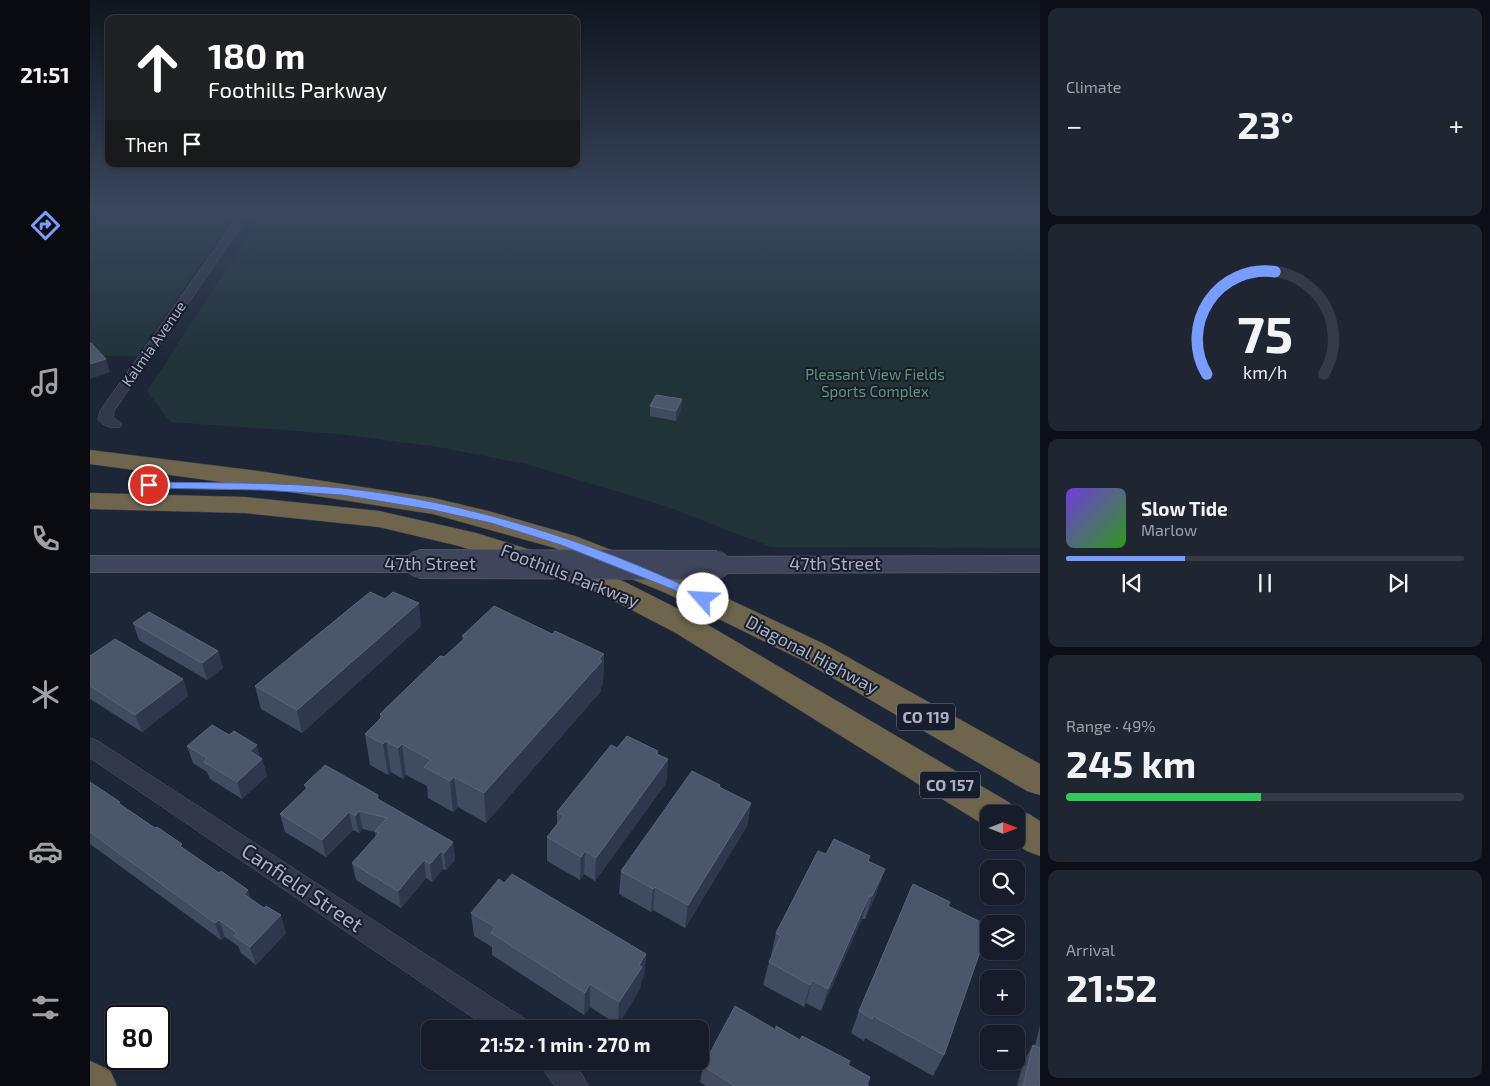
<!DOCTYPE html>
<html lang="en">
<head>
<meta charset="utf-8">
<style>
  :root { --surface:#161c29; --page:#1f2531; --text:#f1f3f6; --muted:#9ea1a8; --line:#353a46; --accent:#769dff }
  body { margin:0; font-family:"Exo 2",sans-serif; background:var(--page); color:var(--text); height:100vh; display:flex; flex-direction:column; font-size:19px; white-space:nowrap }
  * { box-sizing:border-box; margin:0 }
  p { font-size:16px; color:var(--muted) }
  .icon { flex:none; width:28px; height:28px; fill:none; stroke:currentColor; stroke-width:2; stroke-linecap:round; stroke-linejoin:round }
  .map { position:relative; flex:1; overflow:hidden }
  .side { display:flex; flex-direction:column; gap:8px; padding:8px; background:#0c0f17; width:450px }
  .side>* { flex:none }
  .top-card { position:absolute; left:15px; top:15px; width:475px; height:152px; border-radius:10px; box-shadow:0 1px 4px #0004,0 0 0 1px var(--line); background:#202124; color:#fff; overflow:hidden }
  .needle { width:32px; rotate:90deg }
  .buttons { position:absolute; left:890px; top:805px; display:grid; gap:10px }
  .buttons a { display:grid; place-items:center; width:45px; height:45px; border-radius:10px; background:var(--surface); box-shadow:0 1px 4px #0004,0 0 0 1px var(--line); font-size:25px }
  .speed { position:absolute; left:15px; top:1005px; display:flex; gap:10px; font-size:25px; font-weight:700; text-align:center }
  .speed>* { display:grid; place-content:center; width:65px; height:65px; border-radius:50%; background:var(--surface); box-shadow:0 1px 4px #0004,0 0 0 1px var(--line); line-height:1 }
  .speed .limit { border:2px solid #111; border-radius:8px; background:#fff; color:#111 }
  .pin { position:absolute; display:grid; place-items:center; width:42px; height:42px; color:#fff; margin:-21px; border:2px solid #fff; border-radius:50%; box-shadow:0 1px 5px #0007 }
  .me { position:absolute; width:55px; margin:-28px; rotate:296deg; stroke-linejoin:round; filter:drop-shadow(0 0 4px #0008) }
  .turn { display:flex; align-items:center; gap:18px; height:105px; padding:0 20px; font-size:22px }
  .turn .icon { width:65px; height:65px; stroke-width:2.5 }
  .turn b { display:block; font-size:35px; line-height:42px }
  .then { display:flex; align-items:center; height:48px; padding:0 20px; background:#0003; gap:10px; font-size:19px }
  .big { font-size:38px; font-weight:700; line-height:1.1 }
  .side .widget { flex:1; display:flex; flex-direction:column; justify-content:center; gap:8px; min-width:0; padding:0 18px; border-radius:10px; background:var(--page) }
  .side .dial { align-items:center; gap:0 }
  .dial svg { height:130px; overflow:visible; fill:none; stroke:var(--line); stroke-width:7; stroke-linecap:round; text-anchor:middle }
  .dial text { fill:var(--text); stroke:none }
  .song { display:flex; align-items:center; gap:15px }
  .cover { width:60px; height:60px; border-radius:8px; background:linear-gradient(135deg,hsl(260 70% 55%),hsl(110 70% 35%)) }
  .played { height:5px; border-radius:2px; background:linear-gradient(90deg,var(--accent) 30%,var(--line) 30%) }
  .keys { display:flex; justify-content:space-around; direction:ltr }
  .heat { display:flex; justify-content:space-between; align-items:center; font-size:28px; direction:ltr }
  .charge { height:8px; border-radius:4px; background:linear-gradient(90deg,#34c759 49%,var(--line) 0) }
  .trip { position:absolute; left:331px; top:1020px; width:288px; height:50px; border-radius:10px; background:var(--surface); box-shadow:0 1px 4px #0004,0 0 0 1px var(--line); font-weight:700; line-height:50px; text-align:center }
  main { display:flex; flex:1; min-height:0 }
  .menu { display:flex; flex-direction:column; width:90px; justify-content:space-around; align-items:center; background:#090b10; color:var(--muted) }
  .menu .icon { width:35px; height:35px }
  .menu .selected { color:var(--accent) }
  .menu b { font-size:22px; color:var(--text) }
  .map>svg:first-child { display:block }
  .green { fill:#1f3338 }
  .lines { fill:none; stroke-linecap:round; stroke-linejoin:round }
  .street-casing { stroke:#4f5566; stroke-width:1 }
  .secondary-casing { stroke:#4f5566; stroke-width:2 }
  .highway-casing { stroke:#3c4252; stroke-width:1 }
  .street { fill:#313848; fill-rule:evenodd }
  .secondary { fill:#3f465b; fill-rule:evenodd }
  .highway { fill:#6f654d; fill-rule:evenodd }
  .secondary-bridge-casing { stroke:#4f5566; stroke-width:30; stroke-linecap:butt }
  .secondary-bridge { stroke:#3f465b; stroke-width:28 }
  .wall { fill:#414b60 }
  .shaded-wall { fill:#2e374b }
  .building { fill:#4c566b; stroke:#5b6479 }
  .route { fill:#769dff; stroke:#4d66a6 }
  .labels { text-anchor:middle; stroke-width:4; stroke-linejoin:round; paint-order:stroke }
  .far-street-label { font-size:15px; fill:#abb2c5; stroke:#171d2c }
  .far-park-label { font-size:15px; fill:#619773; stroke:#171d2c }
  .shield { fill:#171d2c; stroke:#7f8597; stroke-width:1 }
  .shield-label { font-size:16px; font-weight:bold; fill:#abb2c5 }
  .street-label { font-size:18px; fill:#abb2c5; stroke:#171d2c }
  .near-street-label { font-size:21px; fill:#abb2c5; stroke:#171d2c }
</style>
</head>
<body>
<main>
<nav class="menu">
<b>21:51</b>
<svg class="icon selected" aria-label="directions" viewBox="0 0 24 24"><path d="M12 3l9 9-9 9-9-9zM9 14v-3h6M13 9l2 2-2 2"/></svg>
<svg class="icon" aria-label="music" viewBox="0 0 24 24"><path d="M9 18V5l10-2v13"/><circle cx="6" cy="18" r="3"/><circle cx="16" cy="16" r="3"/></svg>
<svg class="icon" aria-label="phone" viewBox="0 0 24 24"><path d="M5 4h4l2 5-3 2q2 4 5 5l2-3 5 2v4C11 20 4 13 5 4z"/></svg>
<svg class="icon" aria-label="climate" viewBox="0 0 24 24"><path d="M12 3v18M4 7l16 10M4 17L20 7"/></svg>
<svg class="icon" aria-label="car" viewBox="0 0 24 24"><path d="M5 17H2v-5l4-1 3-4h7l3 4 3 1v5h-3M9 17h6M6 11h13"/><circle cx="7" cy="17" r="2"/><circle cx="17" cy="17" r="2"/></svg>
<svg class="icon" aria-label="filters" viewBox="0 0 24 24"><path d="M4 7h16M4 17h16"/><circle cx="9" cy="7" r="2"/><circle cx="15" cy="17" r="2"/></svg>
</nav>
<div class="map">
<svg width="950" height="1086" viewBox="0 0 950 1086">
  <rect width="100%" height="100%" fill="#1d2637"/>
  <g class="green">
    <polygon points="0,211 147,211 47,356 0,356"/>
    <polygon points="170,217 950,218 950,548 681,547 575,506 436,464 348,447 248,434 80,422 57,391"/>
  </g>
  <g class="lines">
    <defs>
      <g id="street">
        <path d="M152,211h10l-138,200 -1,6 9,7 -2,3c-8,2 -18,-1 -22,-8l2,-8z"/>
        <polygon points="0,738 8,741 435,1019 439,1029 400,1029 0,758"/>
        <polygon points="450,1061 482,1061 493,1076 498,1086 465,1086 454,1071"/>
      </g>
      <g id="secondary">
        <polygon points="0,556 329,556 338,558 342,564 338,570 329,572 0,572"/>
        <polygon points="950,556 950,572 627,573 618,571 614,565 618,559 627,557"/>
      </g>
      <g id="highway">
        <polygon points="0,450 168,471 343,498 398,511 485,536 596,579 734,644 950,764 950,795 937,791 712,660 576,593 465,548 343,514 168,487 0,464"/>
        <polygon points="0,493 155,497 289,511 386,533 483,563 533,581 608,619 920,803 924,810 939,814 950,821 950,856 937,851 921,841 926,841 926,814 899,814 899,826 894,825 586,633 513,595 463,575 369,546 289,527 155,513 0,509"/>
        <polygon points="0,1061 20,1070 27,1086 0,1086"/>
      </g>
    </defs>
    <use href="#street" class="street-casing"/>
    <use href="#secondary" class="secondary-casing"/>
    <use href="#highway" class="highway-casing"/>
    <use href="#street" class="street"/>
    <use href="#secondary" class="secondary"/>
    <use href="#highway" class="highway"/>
    <defs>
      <polyline id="secondary-bridge" points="329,564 627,565"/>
    </defs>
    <use href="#secondary-bridge" class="secondary-bridge-casing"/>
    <use href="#secondary-bridge" class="secondary-bridge"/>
  </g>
  <g class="wall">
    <polygon points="346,211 371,211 370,213 346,213"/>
    <polygon points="393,211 466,211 466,213 394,214"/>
    <rect x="501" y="211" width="80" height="2"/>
    <polygon points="610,211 681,211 674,211 673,213 611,213"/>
    <polygon points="726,211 744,211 743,212 726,212"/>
    <polygon points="592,399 591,409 586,421 560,416 560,406"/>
    <polygon points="43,623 128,651 133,668 117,680 49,640"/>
    <polygon points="331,626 212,733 171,709 165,686"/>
    <polygon points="462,634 514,654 513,684 511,686 511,691 396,823 368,807 363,812 338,798 337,786 316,775 313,779 301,772 298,775 280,765 275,734 290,719 290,714 354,657 373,640 372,636"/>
    <polygon points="0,656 93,679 98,696 52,732 0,699"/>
    <polygon points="97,746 170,757 172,759 177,776 152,799 120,779 117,772 103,763"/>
    <polygon points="527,748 568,751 568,754 578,759 576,783 505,881 494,874 490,880 457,861 457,837 467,824 467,812"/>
    <polygon points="0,782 32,805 93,848 161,899 196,933 166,965 151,953 148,946 135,937 131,940 0,844"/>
    <polygon points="214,785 288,795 289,800 363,842 365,860 356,870 353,869 342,882 336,878 311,908 266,880 262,863 286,837 285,832 273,829 269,833 263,830 236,857 195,832 190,814 216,789"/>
    <polygon points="629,787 661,803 657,826 595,928 563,910 561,912 529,894 531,871"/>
    <polygon points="736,854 780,856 779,861 787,892 775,919 772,919 731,1011 716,1003 714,1007 673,985 679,962 681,956 686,933"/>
    <polygon points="414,883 556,954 554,976 551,982 550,989 528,1025 500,1007 494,1015 402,955 402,947 384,936 381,913"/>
    <polygon points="858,906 854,1055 843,1076 775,1038 774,1041 761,1033 769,1011"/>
    <polygon points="950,1025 950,1086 927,1086 934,1061 943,1045 945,1046"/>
    <polygon points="686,1026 710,1040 758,1065 779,1086 616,1086 610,1082 613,1066 685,1030"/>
  </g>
  <g class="shaded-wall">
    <polygon points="16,359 20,372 0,379 0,364"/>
    <polygon points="592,399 591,409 586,421 586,411"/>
    <polygon points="329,603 331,626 212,733 207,710"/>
    <polygon points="128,651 133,668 117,680 112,663"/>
    <polygon points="514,654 513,684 511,686 511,691 396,823 394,793"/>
    <polygon points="93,679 98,696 52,732 45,715"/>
    <polygon points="296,741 301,772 298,775 293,744"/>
    <polygon points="312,744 316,775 313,779 308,748"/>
    <polygon points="167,745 171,760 172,759 177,776 152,799 147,782 160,751"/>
    <polygon points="578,759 576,783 505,881 506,858"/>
    <polygon points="364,777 368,807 363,812 360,781"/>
    <polygon points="661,803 657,826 595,928 598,905"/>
    <polygon points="269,811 273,829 269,833 265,816"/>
    <polygon points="259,812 263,830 236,857 232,840"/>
    <polygon points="363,842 365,860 356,870 354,853"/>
    <polygon points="351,851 353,869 342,882 340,864"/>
    <polygon points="495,851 494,874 490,880 491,857"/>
    <polygon points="334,860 336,878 311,908 308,891"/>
    <polygon points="795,869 787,892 775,919 782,896"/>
    <polygon points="565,887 563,910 561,912 563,889"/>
    <polygon points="158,890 164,907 154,894"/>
    <polygon points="779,896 772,919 731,1011 738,989"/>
    <polygon points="191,915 196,933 166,965 160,947"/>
    <polygon points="129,920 135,937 131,940 125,923"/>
    <polygon points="556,954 554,976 551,982 550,989 528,1025 529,1002 549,965"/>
    <polygon points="722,980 716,1003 714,1007 720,985"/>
    <polygon points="500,984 500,1007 494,1015 495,993"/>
  </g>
  <g class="building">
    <polygon points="0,343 1,343 16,359 0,364"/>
    <polygon points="566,395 592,399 586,411 560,406"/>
    <polygon points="280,592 295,599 303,592 329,603 207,710 165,686"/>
    <polygon points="404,606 462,634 465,631 514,654 509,659 512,661 394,793 364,777 360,781 334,767 341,760 312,744 308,748 296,741 293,744 275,734 293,716 290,714 350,656 354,657 376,637 372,636"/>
    <polygon points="59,612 128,651 112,663 43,623"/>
    <polygon points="25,639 93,679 45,715 0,686 0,656"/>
    <polygon points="122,725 139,735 144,731 167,745 160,751 172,759 147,782 114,762 117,758 97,746"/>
    <polygon points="537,736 568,751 566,754 578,759 506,858 495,851 491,857 457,837 474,816 467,812 521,745 527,748"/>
    <polygon points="235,765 288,795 286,798 363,842 354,853 351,851 340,864 334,860 308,891 262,863 289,833 285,831 297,818 269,811 265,816 259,812 232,840 190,814 218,787 214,785"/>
    <polygon points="602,771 630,785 629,787 661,803 598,905 565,887 563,889 531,871"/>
    <polygon points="0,782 30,802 28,803 65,828 67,827 92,844 90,846 129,873 131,871 158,890 154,894 174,908 176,906 191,915 160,947 144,936 147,933 129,920 125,923 0,832"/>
    <polygon points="744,839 780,856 778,861 795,869 782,896 779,896 738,989 722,980 720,985 679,962 691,936 686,933 728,851 736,854"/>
    <polygon points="422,874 556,954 549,965 552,967 529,1002 500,984 495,993 401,933 405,927 381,913 409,879 414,883"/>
    <polygon points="823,884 860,902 858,906 899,926 854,1055 783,1016 782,1019 769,1011"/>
    <polygon points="645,1006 686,1030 686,1026 710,1040 712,1036 760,1061 758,1065 780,1077 777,1085 779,1086 645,1086 613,1066"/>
    <polygon points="943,1045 950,1048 950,1047 950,1086 933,1086"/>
  </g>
  <linearGradient id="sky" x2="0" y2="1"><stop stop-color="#10151e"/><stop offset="0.58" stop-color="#3a475e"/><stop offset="1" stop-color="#3a475e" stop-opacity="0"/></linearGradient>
  <rect width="950" height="363" fill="url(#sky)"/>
  <path class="route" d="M59,482c64,1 129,0 193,6 125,13 253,54 366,109l1,2 -6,4 -4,-1 -27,-13 -111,-44 -70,-22 -58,-13 -91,-15 -81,-5 -116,-2 -2,-3z"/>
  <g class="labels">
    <g class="far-street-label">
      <text transform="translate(64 344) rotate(-55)" y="5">Kalmia Avenue</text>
    </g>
    <g class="far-park-label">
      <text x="785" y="380">Pleasant View Fields<tspan x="785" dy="17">Sports Complex</tspan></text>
    </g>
    <g class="shield">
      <rect x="807" y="703.5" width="58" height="27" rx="4"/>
      <rect x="830" y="771.5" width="60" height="27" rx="4"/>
    </g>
    <g class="shield-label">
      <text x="836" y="723">CO 119</text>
      <text x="860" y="791">CO 157</text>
    </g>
    <g class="street-label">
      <text x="340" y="570">47th Street</text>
      <text x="745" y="570">47th Street</text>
      <text transform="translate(480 576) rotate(21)" y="6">Foothills Parkway</text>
      <text transform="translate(722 655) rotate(28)" y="6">Diagonal Highway</text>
    </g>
    <g class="near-street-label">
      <text transform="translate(212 888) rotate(34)" y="7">Canfield Street</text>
    </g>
  </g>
</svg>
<div class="buttons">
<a><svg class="needle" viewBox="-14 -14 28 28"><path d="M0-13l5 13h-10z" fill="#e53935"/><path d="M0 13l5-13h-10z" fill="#9ea1a8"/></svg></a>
<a><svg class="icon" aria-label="search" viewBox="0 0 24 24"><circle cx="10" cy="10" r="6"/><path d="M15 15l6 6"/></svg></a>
<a><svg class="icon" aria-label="layers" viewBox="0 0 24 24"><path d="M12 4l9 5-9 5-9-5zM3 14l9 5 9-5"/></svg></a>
<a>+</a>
<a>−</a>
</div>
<div class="speed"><div class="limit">80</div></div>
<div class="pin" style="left:59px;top:485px;background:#d93025"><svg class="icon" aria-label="arrive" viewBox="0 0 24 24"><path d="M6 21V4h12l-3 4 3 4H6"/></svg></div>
<svg class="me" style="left:613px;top:599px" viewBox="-20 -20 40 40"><circle r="19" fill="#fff"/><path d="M0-13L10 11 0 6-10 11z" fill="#769dff"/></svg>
<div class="trip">21:52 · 1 min · 270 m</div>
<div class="top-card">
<div class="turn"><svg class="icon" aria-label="ahead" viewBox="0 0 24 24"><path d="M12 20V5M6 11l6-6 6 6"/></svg><div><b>180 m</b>Foothills Parkway</div></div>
<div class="then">Then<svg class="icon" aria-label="arrive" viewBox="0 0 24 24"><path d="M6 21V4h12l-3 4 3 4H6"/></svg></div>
</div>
</div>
<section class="side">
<div class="widget"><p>Climate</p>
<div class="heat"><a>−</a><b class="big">23°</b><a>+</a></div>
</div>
<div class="widget dial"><svg viewBox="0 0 100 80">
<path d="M14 69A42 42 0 1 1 86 69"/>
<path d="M14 69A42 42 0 0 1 56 6" stroke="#769dff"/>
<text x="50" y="56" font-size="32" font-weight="700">75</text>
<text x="50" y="72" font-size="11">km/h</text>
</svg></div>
<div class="widget">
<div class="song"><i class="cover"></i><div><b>Slow Tide</b><p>Marlow</p></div></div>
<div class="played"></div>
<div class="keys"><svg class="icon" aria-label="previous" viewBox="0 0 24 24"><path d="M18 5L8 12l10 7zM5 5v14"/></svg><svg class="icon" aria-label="pause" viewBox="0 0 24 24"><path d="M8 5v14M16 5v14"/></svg><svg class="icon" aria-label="next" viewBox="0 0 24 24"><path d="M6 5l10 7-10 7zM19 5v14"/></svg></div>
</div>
<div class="widget"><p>Range · 49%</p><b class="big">245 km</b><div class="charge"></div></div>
<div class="widget"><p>Arrival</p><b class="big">21:52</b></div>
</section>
</main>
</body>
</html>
